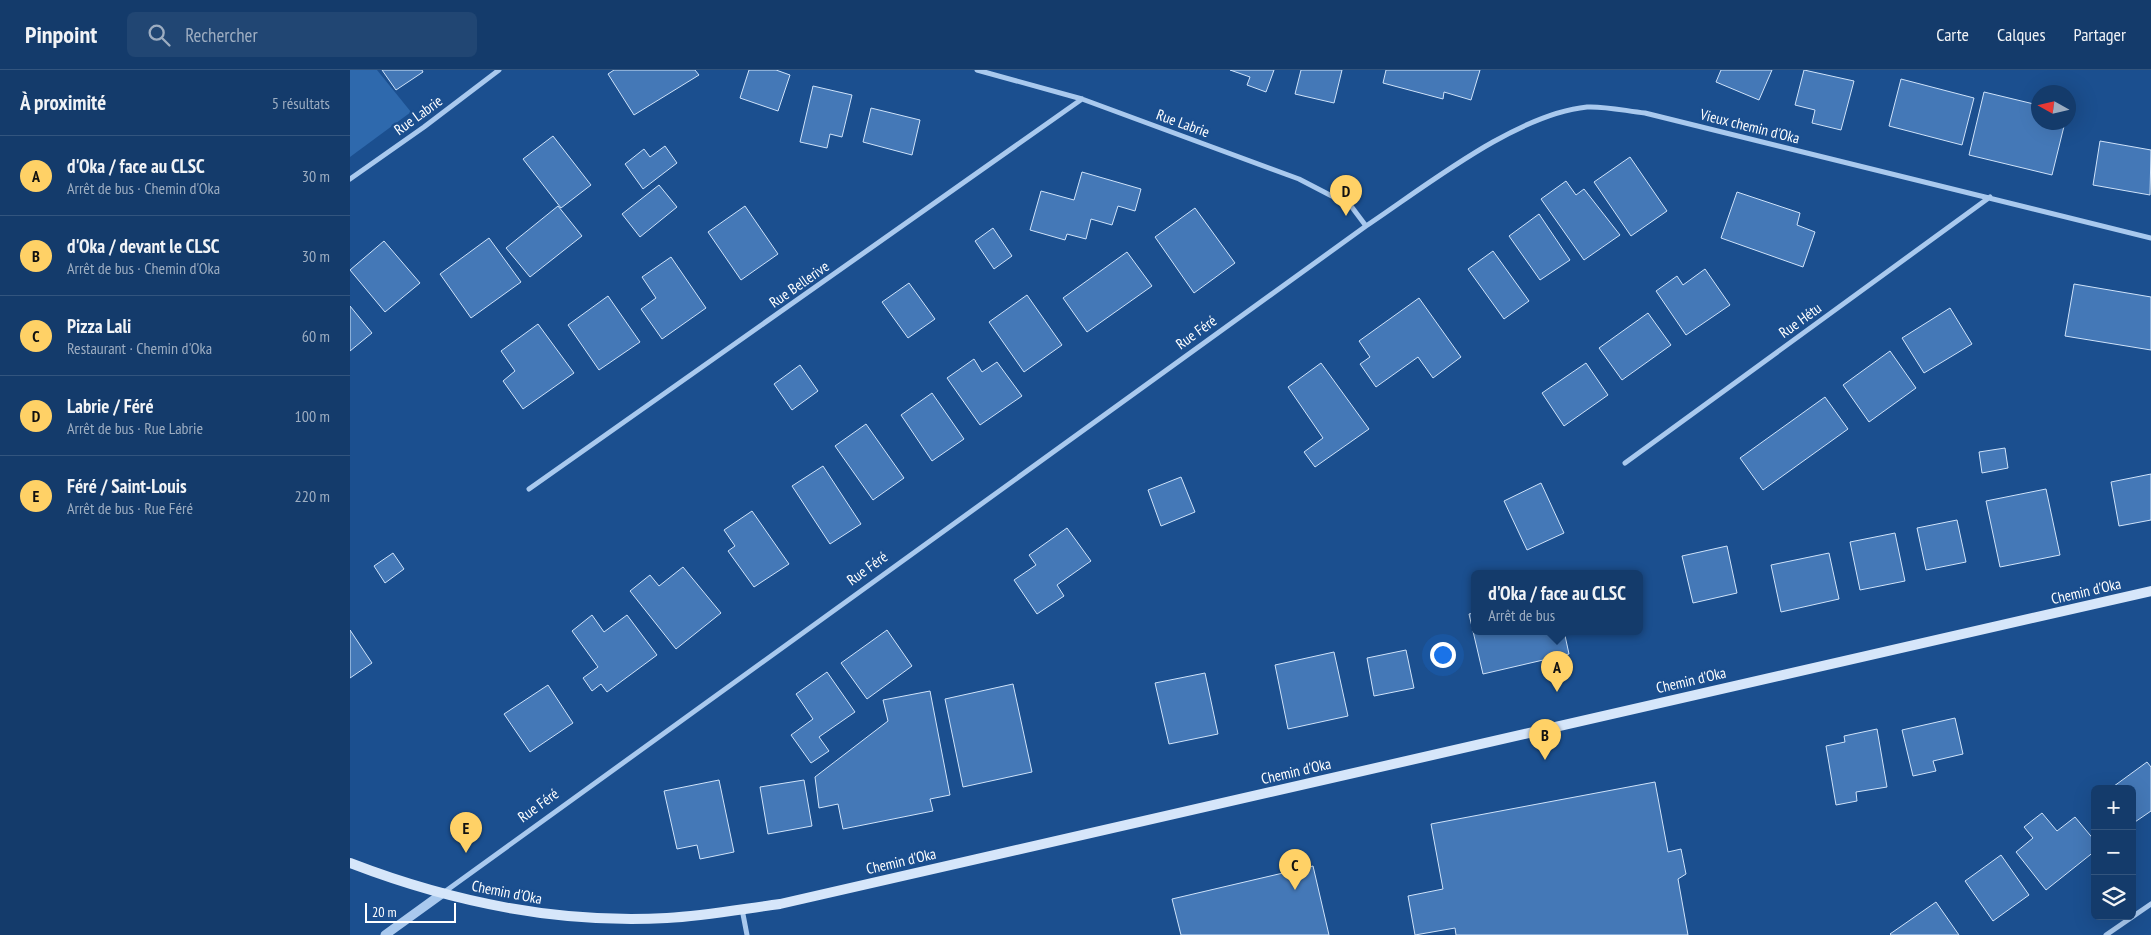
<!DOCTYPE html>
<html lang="fr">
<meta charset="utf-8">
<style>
body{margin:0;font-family:"PT Sans Narrow",sans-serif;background:#214673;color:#f1f3f6}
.controls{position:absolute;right:15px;bottom:15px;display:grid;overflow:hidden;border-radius:8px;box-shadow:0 5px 20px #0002}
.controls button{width:45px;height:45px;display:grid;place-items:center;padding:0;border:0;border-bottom:1px solid #33557e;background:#143b6b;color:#f1f3f6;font:25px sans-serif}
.compass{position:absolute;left:1681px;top:15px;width:45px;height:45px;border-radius:50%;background:#143b6b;box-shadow:0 5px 20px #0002;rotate:278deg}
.scale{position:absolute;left:15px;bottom:12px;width:91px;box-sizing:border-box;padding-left:5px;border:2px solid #fff;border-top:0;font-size:14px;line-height:18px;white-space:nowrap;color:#fff;-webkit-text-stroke:4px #1b4f8f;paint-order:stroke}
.you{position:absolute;left:1092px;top:584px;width:18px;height:18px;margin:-12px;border:4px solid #fff;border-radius:50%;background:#1a73e8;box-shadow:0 0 0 8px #1a73e833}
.badge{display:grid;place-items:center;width:32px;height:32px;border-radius:50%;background:#ffd166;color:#111;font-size:16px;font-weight:700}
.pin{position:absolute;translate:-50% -41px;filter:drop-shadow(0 1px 2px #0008)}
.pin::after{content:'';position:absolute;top:26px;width:18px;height:15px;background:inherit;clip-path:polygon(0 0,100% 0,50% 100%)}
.popup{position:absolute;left:1121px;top:500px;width:172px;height:65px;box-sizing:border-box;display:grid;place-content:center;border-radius:8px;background:#143b6b;filter:drop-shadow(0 1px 4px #0005);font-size:16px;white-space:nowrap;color:#9dadc1}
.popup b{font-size:19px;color:#f1f3f6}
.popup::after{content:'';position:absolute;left:50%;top:100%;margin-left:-10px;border:10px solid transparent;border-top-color:#143b6b}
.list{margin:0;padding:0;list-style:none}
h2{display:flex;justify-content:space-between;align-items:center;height:65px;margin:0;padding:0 20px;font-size:21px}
h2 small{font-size:16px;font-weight:400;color:#9dadc1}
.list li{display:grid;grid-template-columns:32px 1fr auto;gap:15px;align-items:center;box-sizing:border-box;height:80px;padding:0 20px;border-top:1px solid #33557e}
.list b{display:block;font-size:19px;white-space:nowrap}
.list p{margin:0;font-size:16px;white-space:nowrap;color:#9dadc1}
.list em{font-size:16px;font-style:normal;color:#9dadc1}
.icon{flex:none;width:28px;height:28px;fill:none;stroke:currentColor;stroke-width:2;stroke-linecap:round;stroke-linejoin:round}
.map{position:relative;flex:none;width:1801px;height:865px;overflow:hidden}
header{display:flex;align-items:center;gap:30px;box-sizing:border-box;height:70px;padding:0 25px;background:#143b6b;border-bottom:1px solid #33557e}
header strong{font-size:24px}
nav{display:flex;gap:28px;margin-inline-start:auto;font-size:18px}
.search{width:350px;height:45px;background:#214673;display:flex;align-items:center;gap:12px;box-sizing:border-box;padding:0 18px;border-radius:8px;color:#9dadc1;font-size:19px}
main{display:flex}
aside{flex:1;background:#143b6b}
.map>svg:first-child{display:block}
</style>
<header>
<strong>Pinpoint</strong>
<div class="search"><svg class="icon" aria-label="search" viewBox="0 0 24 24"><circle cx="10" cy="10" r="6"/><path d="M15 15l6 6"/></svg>Rechercher</div>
<nav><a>Carte</a><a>Calques</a><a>Partager</a></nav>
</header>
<main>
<aside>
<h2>À proximité<small>5 résultats</small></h2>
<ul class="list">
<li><span class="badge">A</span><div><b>d'Oka / face au CLSC</b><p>Arrêt de bus · Chemin d'Oka</p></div><em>30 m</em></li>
<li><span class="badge">B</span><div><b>d'Oka / devant le CLSC</b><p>Arrêt de bus · Chemin d'Oka</p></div><em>30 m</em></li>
<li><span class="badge">C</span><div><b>Pizza Lali</b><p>Restaurant · Chemin d'Oka</p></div><em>60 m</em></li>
<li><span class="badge">D</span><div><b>Labrie / Féré</b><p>Arrêt de bus · Rue Labrie</p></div><em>100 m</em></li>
<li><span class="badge">E</span><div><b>Féré / Saint-Louis</b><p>Arrêt de bus · Rue Féré</p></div><em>220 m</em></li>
</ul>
</aside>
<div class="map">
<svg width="1801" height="865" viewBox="0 0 1801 865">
<rect width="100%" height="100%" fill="#1b4f8f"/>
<path fill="#2e69ad" d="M0,0H27L61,42L0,87Z"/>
<path fill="#4478b7" stroke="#cfe3fa" d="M32,0H72L73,2L46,20Z
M264,0H345L349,5L284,45L258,4Z
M399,0H426L440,5L428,41L390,28Z
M880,0H924L916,22L897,15L900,7Z
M951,0H992L984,33L945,24Z
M1036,0H1130L1121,30L1094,22L1093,29L1033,13Z
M1371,0H1422L1409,30L1366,12Z
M1454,0L1504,11L1491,60L1462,53L1465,40L1445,35Z
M1551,9L1624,28L1612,75L1539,56Z
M463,16L502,25L492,67L480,64L477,78L450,72Z
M1634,22L1688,35V52H1715L1702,105L1619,85Z
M521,38L570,50L562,85L513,72Z
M203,66L241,115L211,138L173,89Z
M1750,71L1801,80L1800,125L1743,115Z
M315,76L327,93L293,119L275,94L294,79L300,87Z
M1280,87L1317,141L1281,166L1244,112Z
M732,102L791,119L785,141L768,136L762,155L741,149L736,169L717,164L715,170L680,160L691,121L724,130Z
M1216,111L1226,125L1234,119L1270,165L1234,190L1191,129Z
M309,115L327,137L290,167L272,144Z
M1387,122L1450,143L1447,155L1465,162L1453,197L1371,168Z
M208,136L232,166L180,207L156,178Z
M395,136L428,184L391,210L358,162Z
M845,138L885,193L844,223L805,167Z
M1189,144L1220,190L1190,210L1159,166Z
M643,158L662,186L644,199L625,171Z
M139,168L171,212L121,248L90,204Z
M34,171L70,213L35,242L0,200Z
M1143,181L1179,231L1154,249L1118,199Z
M777,182L802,216L737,262L713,228Z
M321,187L356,238L312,269L291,239L306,228L292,207Z
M1355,199L1380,235L1336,265L1306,221L1327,206L1333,215Z
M559,213L585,249L558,268L532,232Z
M1724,214L1801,227V280L1715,266Z
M677,225L712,275L674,302L639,252Z
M258,226L290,272L249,300L218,255Z
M1069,228L1111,287L1083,308L1068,287L1026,317L1010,294L1020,287L1009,271Z
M0,236L22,263L0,281Z
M1600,238L1622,274L1574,303L1552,268Z
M1298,243L1321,275L1272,310L1249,278Z
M188,254L224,303L173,339L153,311L165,301L151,281Z
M1540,281L1566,318L1519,352L1493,315Z
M624,289L632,302L647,292L672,326L630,355L597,308Z
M971,293L1019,359L965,397L954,382L973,368L938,317Z
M1236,293L1258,325L1214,356L1192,323Z
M450,295L468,321L442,340L424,314Z
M582,323L614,369L582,391L551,345Z
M1475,327L1498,359L1413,420L1390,388Z
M516,354L554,408L523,430L485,376Z
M1655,378L1658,398L1632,403L1629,382Z
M473,396L511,454L480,474L442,416Z
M1801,404V450L1769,456L1761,412Z
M831,407L845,442L811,456L798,420Z
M1191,413L1214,463L1177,480L1154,431Z
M1696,419L1710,485L1650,497L1636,431Z
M402,441L439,494L404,517L378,481L385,476L374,460Z
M1607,450L1616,492L1576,500L1567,458Z
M717,458L741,491L707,515L714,526L687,544L664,510L686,495L679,485Z
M1545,463L1555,511L1510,520L1500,472Z
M1377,476L1387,523L1343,533L1332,486Z
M43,483L54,499L35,513L24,496Z
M1479,483L1489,529L1431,542L1421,495Z
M333,497L371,543L326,579L280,521L300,505L309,516Z
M1124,543V561H1214L1219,584L1133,604L1119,544Z
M242,545L254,562L277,545L307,585L257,622L251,614L242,621L233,608L248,597L222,561Z
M0,560L22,593L0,608Z
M537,560L562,596L517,629L491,593Z
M1056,580L1064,618L1024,626L1017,588Z
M984,582L998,646L938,659L925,595Z
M477,602L505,642L469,667L479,681L461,693L441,665L463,649L446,624Z
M855,603L868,664L819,674L805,613Z
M663,614L682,702L613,717L595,629Z
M198,615L223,653L180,682L154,644Z
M580,621L600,725L580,729L583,741L493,759L488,734L469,738L465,707L538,651L533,630Z
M1605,648L1613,684L1583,691L1586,701L1563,706L1552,660Z
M1527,659L1537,717L1506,722L1507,731L1486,735L1476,676L1495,672L1494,666Z
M1797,692L1801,697V741L1782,754V719H1760Z
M369,710L384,782L350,789L347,775L327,779L314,721Z
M454,710L462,756L418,764L410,717Z
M1305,712L1318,782L1331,779L1336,804L1328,809L1338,865H1106L1105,858L1065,865L1058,826L1093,819L1081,754Z
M1692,743L1707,761L1725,747L1745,771V781L1696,820L1666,782L1683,768L1674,757Z
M1651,785L1679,825L1643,851L1615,811Z
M963,796L979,865H831L822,829Z
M1586,832L1609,865H1541L1540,864Z"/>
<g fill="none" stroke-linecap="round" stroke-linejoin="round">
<path stroke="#a9c9ee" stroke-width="5" d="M627,0L732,29L949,109L1001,136L1016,156
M0,109L74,57L149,0
M1275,393L1640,127
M179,419L732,29
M93,823L1016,156C1076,116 1166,44 1237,37C1255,36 1276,41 1295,43L1801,168
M392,839L397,865
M1756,865L1801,834"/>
<path stroke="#a9c9ee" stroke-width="9" d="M35,865L93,823"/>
<path stroke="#d6e6fa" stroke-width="10" d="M0,793C101,832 208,854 317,848C355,846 392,839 430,834L1801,521"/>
</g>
<g text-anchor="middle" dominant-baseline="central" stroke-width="5" stroke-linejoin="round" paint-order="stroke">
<g font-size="15" fill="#fff" stroke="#1b4f8f">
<text transform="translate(68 45) rotate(-36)">Rue Labrie</text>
<text transform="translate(833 53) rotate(20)">Rue Labrie</text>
<text transform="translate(1400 56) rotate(14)">Vieux chemin d'Oka</text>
<text transform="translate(449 214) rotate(-35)">Rue Bellerive</text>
<text transform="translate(1450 250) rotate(-36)">Rue Hétu</text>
<text transform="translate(846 262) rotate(-36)">Rue Féré</text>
<text transform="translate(517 498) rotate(-36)">Rue Féré</text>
<text transform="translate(1736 521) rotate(-13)">Chemin d'Oka</text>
<text transform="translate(1341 610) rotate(-13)">Chemin d'Oka</text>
<text transform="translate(946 701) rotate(-13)">Chemin d'Oka</text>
<text transform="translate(188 735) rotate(-36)">Rue Féré</text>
<text transform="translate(551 791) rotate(-13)">Chemin d'Oka</text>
<text transform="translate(157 822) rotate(11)">Chemin d'Oka</text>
</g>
</g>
</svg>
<div class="controls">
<button>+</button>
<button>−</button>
<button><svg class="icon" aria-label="layers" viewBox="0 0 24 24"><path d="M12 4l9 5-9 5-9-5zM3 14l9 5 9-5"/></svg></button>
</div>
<svg class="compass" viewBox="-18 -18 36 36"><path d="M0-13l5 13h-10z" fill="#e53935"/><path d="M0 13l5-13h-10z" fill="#9dadc1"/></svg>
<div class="scale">20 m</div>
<div class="you"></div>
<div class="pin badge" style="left:1207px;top:622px">A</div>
<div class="popup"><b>d'Oka / face au CLSC</b>Arrêt de bus</div>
<div class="pin badge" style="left:1195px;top:690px">B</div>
<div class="pin badge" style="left:945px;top:820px">C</div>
<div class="pin badge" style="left:996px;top:146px">D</div>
<div class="pin badge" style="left:116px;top:783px">E</div>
</div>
</main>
